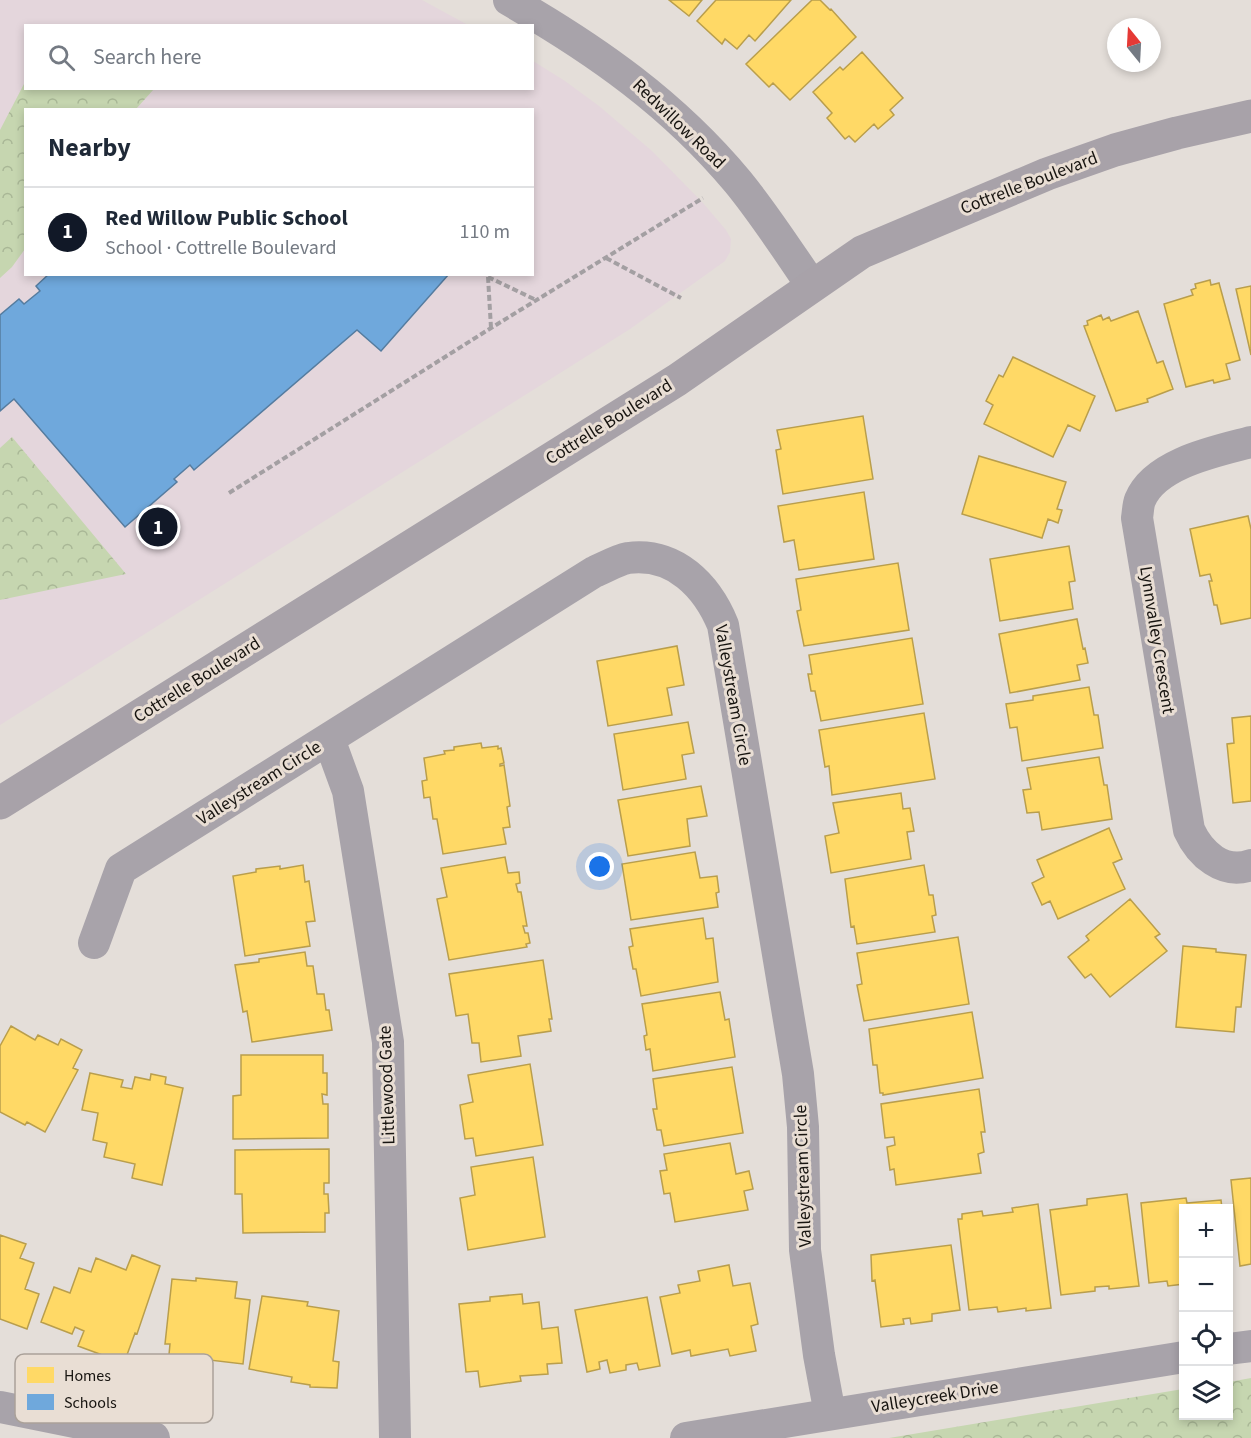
<!DOCTYPE html>
<meta charset="utf-8">
<style>
body{margin:0;font-family:"Source Sans 3",sans-serif;background:#f6f6f7;color:#1f2937}
.controls{position:absolute;right:18px;bottom:18px;display:grid;overflow:hidden;border-radius:0px;box-shadow:0 3px 9px #0003}
.controls button{width:54px;height:54px;display:grid;place-items:center;padding:0;border:0;border-bottom:2px solid #e0e1e3;background:#fff;color:#1f2937;font:30px sans-serif}
.compass{position:absolute;left:1107px;top:18px;width:54px;height:54px;border-radius:50%;background:#fff;box-shadow:0 3px 9px #0003;rotate:342deg}
.you{position:absolute;left:600px;top:867px;width:21px;height:21px;margin:-15px;border:4px solid #fff;border-radius:50%;background:#1a73e8;box-shadow:0 0 0 9px #1a73e833}
.badge{display:grid;place-items:center;width:39px;height:39px;border-radius:50%;background:#111827;color:#fff;font-size:20px;font-weight:700}
.pin{position:absolute;translate:-50% -50%;border:3px solid #fff;box-shadow:0 2px 6px #0006}
.list{margin:0;padding:0;list-style:none}
h2{display:flex;justify-content:space-between;align-items:center;height:78px;margin:0;padding:0 24px;font-size:26px}
h2 small{font-size:20px;font-weight:400;color:#747a83}
.list li{display:grid;grid-template-columns:39px 1fr auto;gap:18px;align-items:center;box-sizing:border-box;height:90px;padding:0 24px;border-top:2px solid #e0e1e3}
.list b{display:block;font-size:22px;white-space:nowrap}
.list p{margin:0;font-size:20px;white-space:nowrap;color:#747a83}
.list em{font-size:20px;font-style:normal;color:#747a83}
.icon{flex:none;width:33px;height:33px;fill:none;stroke:currentColor;stroke-width:2;stroke-linecap:round;stroke-linejoin:round}
.map{position:relative;flex:none;width:1251px;height:1438px;overflow:hidden}
.search{position:absolute;background:#fff;box-shadow:0 3px 9px #0003;left:24px;top:24px;width:510px;height:66px;display:flex;align-items:center;gap:15px;box-sizing:border-box;padding:0 21px;border-radius:0px;color:#747a83;font-size:22px}
.panel{position:absolute;background:#fff;box-shadow:0 3px 9px #0003;left:24px;top:108px;width:510px;height:168px;border-radius:0px}
.map>svg:first-child{display:block}
</style>
<div class="map">
<svg width="1251" height="1438" viewBox="0 0 1251 1438">
<defs>
<pattern id="park-crowns" width="20" height="18" patternUnits="userSpaceOnUse" patternTransform="scale(1.5)"><rect width="20" height="18" fill="#c6d6b0"/><path d="M2 6a3 3 0 1 1 6 0M12 15a3 3 0 1 1 6 0" fill="none" stroke="#a9b796"/></pattern>
</defs>
<rect width="100%" height="100%" fill="#e4ded9"/>
<path fill="#e4d6dc" fill-rule="evenodd" d="M0,0H422L468,25L26,26V88H532L533,61L565,81L599,106L652,151L703,203L726,230L731,239L730,252L725,261L630,329L0,725ZM26,110H532V274H26Z"/>
<path fill="url(#park-crowns)" d="M25,82L26,88L154,89L136,109L26,110L25,249L12,267L0,278V130Z
M12,437L126,574L0,600V448Z
M1251,1378V1438H889L1183,1389L1184,1416H1228L1229,1382Z"/>
<path fill="#ffd966" stroke="#b99e4c" stroke-width="1.5" d="M669,0H702L689,16Z
M716,0H791L755,41L749,35L737,49L725,39L722,44L697,21Z
M812,0H820L830,10L831,9L856,37L790,100L773,83L769,87L746,64Z
M862,52L903,98L890,110L894,115L878,129L874,124L855,142L849,136L845,139L827,118L832,113L813,92L840,67L843,70Z
M1210,280L1211,285L1219,283L1240,360L1226,364L1230,379L1214,383L1213,380L1186,387L1164,304L1193,295L1191,290L1196,288L1195,284Z
M1251,286V355L1236,289Z
M1138,311L1157,363L1163,361L1173,389L1147,399L1148,402L1116,411L1084,326L1088,325L1087,321L1101,315L1103,320L1109,317L1111,321Z
M1013,357L1095,396L1080,431L1068,425L1053,457L984,424L993,405L986,401L999,375L1003,377Z
M863,416L873,479L783,494L776,450L781,449L777,430Z
M979,456L1066,482L1057,509L1062,510L1058,523L1048,519L1042,538L962,514Z
M864,492L874,559L799,570L794,540L784,542L778,506Z
M1248,516L1251,529V618L1221,624L1217,605H1214L1209,581H1212L1210,574L1200,576L1190,529Z
M1069,546L1075,581L1069,582L1073,609L1000,621L990,559Z
M898,563L909,630L804,646L797,611L801,610L796,579Z
M1077,619L1083,649L1085,648L1088,663L1077,665L1080,680L1010,693L999,634Z
M912,638L923,704L821,721L815,691H811L808,674H812L809,655Z
M677,646L684,685L667,688L672,715L608,726L597,661Z
M1089,687L1094,715H1098L1103,748L1022,761L1017,727L1010,728L1006,704L1033,700V696Z
M924,713L935,779L832,795L829,766L825,767L819,730Z
M1251,716V801L1233,803L1227,744L1234,743L1232,718Z
M688,722L694,753L682,755L686,779L623,790L614,734Z
M481,743L482,748L498,746V749L501,748L504,763L500,764V766L504,765L510,806L507,807L510,827L503,828L506,844L443,854L437,819H433L430,797L424,798L422,781L427,780L424,758L445,754L444,751L454,750V747Z
M1099,757L1104,785H1107L1112,819L1042,830L1039,812L1027,813L1023,790L1031,789L1027,768Z
M701,786L707,816L687,819L690,846L628,856L618,800Z
M901,793L903,809L910,808L914,831L907,832L911,859L831,873L825,836L839,833L833,803Z
M1109,828L1122,859L1113,863L1125,889L1058,919L1050,901L1042,905L1032,883L1044,877L1037,860Z
M695,852L700,878L717,876L719,892L716,893L718,907L631,920L622,864Z
M505,857L508,873L519,872L520,883L516,884L518,892H521L527,926H523L525,933H528L530,943L526,944L527,947L449,960L437,899L447,897L441,868Z
M303,865L305,882L309,881L315,921L306,922L310,946L245,956L233,876L256,872V869L280,866V869Z
M924,865L929,895H933L936,915L932,916L935,932L857,944L854,926L851,927L845,879Z
M1130,899L1160,934L1155,937L1167,951L1110,997L1091,974L1085,978L1068,957L1089,940L1086,936Z
M703,918L706,939L713,938L718,982L641,996L636,969H633L629,947L633,946L630,929Z
M958,937L969,1004L864,1021L857,985L862,984L857,953Z
M1183,946L1216,949V952L1246,955L1241,1007H1236L1234,1032L1176,1027Z
M305,952L307,966H313L317,994H324L326,1010H329L332,1030L252,1042L247,1011L243,1012L235,965L259,962V959Z
M543,960L552,1019H549L551,1031L518,1036L521,1056L481,1062L479,1043H472L468,1014L456,1016L449,974Z
M720,992L725,1020L729,1019L735,1057L653,1071L650,1049L646,1050L644,1036L647,1035L642,1004Z
M972,1012L983,1078L883,1095V1093H880L877,1065H873L869,1029Z
M11,1026L35,1040L38,1035L58,1045L61,1039L82,1050L73,1068L78,1070L45,1132L27,1122L25,1125L0,1112V1046Z
M241,1055H323V1073H327V1095L322,1094L323,1104H328V1138L233,1139V1096L241,1095Z
M530,1064L543,1145L476,1156L473,1138L465,1139L460,1105L473,1102L468,1075Z
M732,1067L743,1133L664,1146L661,1130H657L653,1109H657L653,1079Z
M90,1073L123,1080L121,1087L132,1089L135,1077L150,1080L151,1074L166,1077L165,1084L183,1088L162,1185L132,1178L135,1164L104,1157L107,1143L93,1140L98,1113L82,1110Z
M979,1089L985,1132H981L984,1152L978,1154L981,1173L896,1185L894,1169L890,1170L887,1147L895,1145L894,1137L885,1138L881,1104Z
M730,1143L736,1174L749,1171L753,1189L744,1191L748,1210L675,1222L670,1193L664,1194L660,1171L667,1170L664,1154Z
M329,1149V1183H324V1194H328L329,1213H325V1232L243,1233L242,1194H235V1150Z
M533,1157L545,1237L468,1250L460,1198L475,1195L471,1167Z
M1251,1178V1264L1240,1266L1231,1180Z
M1127,1194L1139,1286L1109,1289V1286L1095,1287V1291L1061,1295L1050,1210L1087,1205V1199Z
M1186,1198L1187,1203L1221,1200L1222,1208H1184V1284L1168,1286L1167,1281L1149,1283L1141,1203Z
M1038,1204L1051,1308L1026,1311V1308L998,1312L997,1307L969,1310L958,1219H962V1214L982,1211L983,1216L1013,1212L1012,1208Z
M0,1235L26,1244L20,1258L34,1263L25,1289L39,1294L27,1329L0,1319Z
M951,1245L960,1310L932,1314V1321L911,1324L910,1318L903,1319L904,1324L881,1327L875,1280L872,1281L871,1255Z
M132,1255L160,1266L137,1334L135,1333L124,1363L78,1346L84,1331L75,1327L72,1334L41,1322L54,1287L70,1293L79,1268L91,1272L96,1258L126,1270Z
M729,1265L733,1286L750,1283L758,1324L751,1326L756,1351L730,1356L728,1349L691,1356L690,1350L672,1354L660,1297L680,1293L678,1285L700,1281L698,1271Z
M196,1278L237,1282L235,1298L250,1300L243,1364L193,1358L192,1368L168,1365L170,1344H165L172,1279L196,1281Z
M522,1294L523,1304L539,1302L542,1329L558,1327L562,1363L547,1364L548,1374L520,1376L521,1381L480,1387L478,1371L466,1372L459,1304L490,1301V1297Z
M262,1296L308,1302L307,1306L339,1311L333,1361L339,1362L337,1388L310,1387V1385L291,1382L292,1377L249,1369Z
M647,1297L660,1366L639,1370L637,1363L626,1365V1370L610,1373L607,1360L599,1362L600,1369L587,1372L575,1310Z"/>
<path fill="#6fa8dc" stroke="#557c9f" stroke-width="1.5" d="M49,274H449L381,351L357,330L194,470L190,465L174,479L177,482L125,527L14,399L0,411V315L19,299L24,304L40,291L36,286Z"/>
<g fill="none" stroke-linecap="round" stroke-linejoin="round">
<path stroke="#a39fa2" stroke-width="4" stroke-dasharray="6 3" stroke-linecap="butt" d="M606,258L681,298
M488,277L536,300
M488,277L491,328
M229,493L491,328L703,198"/>
<path stroke="#a8a3aa" stroke-width="32" d="M509,0C596,50 673,104 738,182C765,215 788,251 812,286
M1251,442C1217,451 1155,463 1140,500C1138,505 1138,512 1137,518L1189,830C1200,854 1223,875 1251,865
M329,739L348,791L388,1042L395,1438
M94,943L121,869L594,572C604,568 617,560 628,558C675,552 707,586 723,625L798,1074L803,1127L805,1250L819,1355L830,1414
M1228,1349L1251,1346
M0,1407L154,1438
M686,1438L1184,1357"/>
<path stroke="#a8a2a9" stroke-width="33" d="M0,803L677,380L862,252L1047,174L1115,150L1177,133L1251,116"/>
</g>
<g text-anchor="middle" dominant-baseline="central" stroke-width="6" stroke-linejoin="round" paint-order="stroke">
<g font-size="18" fill="#171410" stroke="#e9ded4">
<text transform="translate(679 124) rotate(44)">Redwillow Road</text>
<text transform="translate(1029 183) rotate(-21)">Cottrelle Boulevard</text>
<text transform="translate(609 422) rotate(-32)">Cottrelle Boulevard</text>
<text transform="translate(1157 640) rotate(81)">Lynnvalley Crescent</text>
<text transform="translate(197 680) rotate(-32)">Cottrelle Boulevard</text>
<text transform="translate(733 695) rotate(80)">Valleystream Circle</text>
<text transform="translate(259 783) rotate(-32)">Valleystream Circle</text>
<text transform="translate(387 1085) rotate(-92)">Littlewood Gate</text>
<text transform="translate(803 1176) rotate(-92)">Valleystream Circle</text>
<text transform="translate(935 1397) rotate(-9)">Valleycreek Drive</text>
</g>
</g>
<rect x="15" y="1354" width="198" height="69" rx="9" fill="#e9ded4" stroke="#aaa199" stroke-width="1.5"/>
<rect x="27" y="1367" width="27" height="16" fill="#ffd966"/>
<rect x="27" y="1394" width="27" height="16" fill="#6fa8dc"/>
<g font-size="16" fill="#171410">
<text x="64" y="1381">Homes</text>
<text x="64" y="1408">Schools</text>
</g>
</svg>
<div class="controls">
<button>+</button>
<button>−</button>
<button><svg class="icon" aria-label="locate" viewBox="0 0 24 24"><circle cx="12" cy="12" r="6"/><path d="M12 2v4M12 18v4M2 12h4M18 12h4"/></svg></button>
<button><svg class="icon" aria-label="layers" viewBox="0 0 24 24"><path d="M12 4l9 5-9 5-9-5zM3 14l9 5 9-5"/></svg></button>
</div>
<svg class="compass" viewBox="-18 -18 36 36"><path d="M0-13l5 13h-10z" fill="#e53935"/><path d="M0 13l5-13h-10z" fill="#747a83"/></svg>
<div class="you"></div>
<div class="pin badge" style="left:158px;top:527px">1</div>
<div class="search"><svg class="icon" aria-label="search" viewBox="0 0 24 24"><circle cx="10" cy="10" r="6"/><path d="M15 15l6 6"/></svg>Search here</div>
<section class="panel">
<h2>Nearby<small></small></h2>
<ul class="list">
<li><span class="badge">1</span><div><b>Red Willow Public School</b><p>School · Cottrelle Boulevard</p></div><em>110 m</em></li>
</ul>
</section>
</div>
